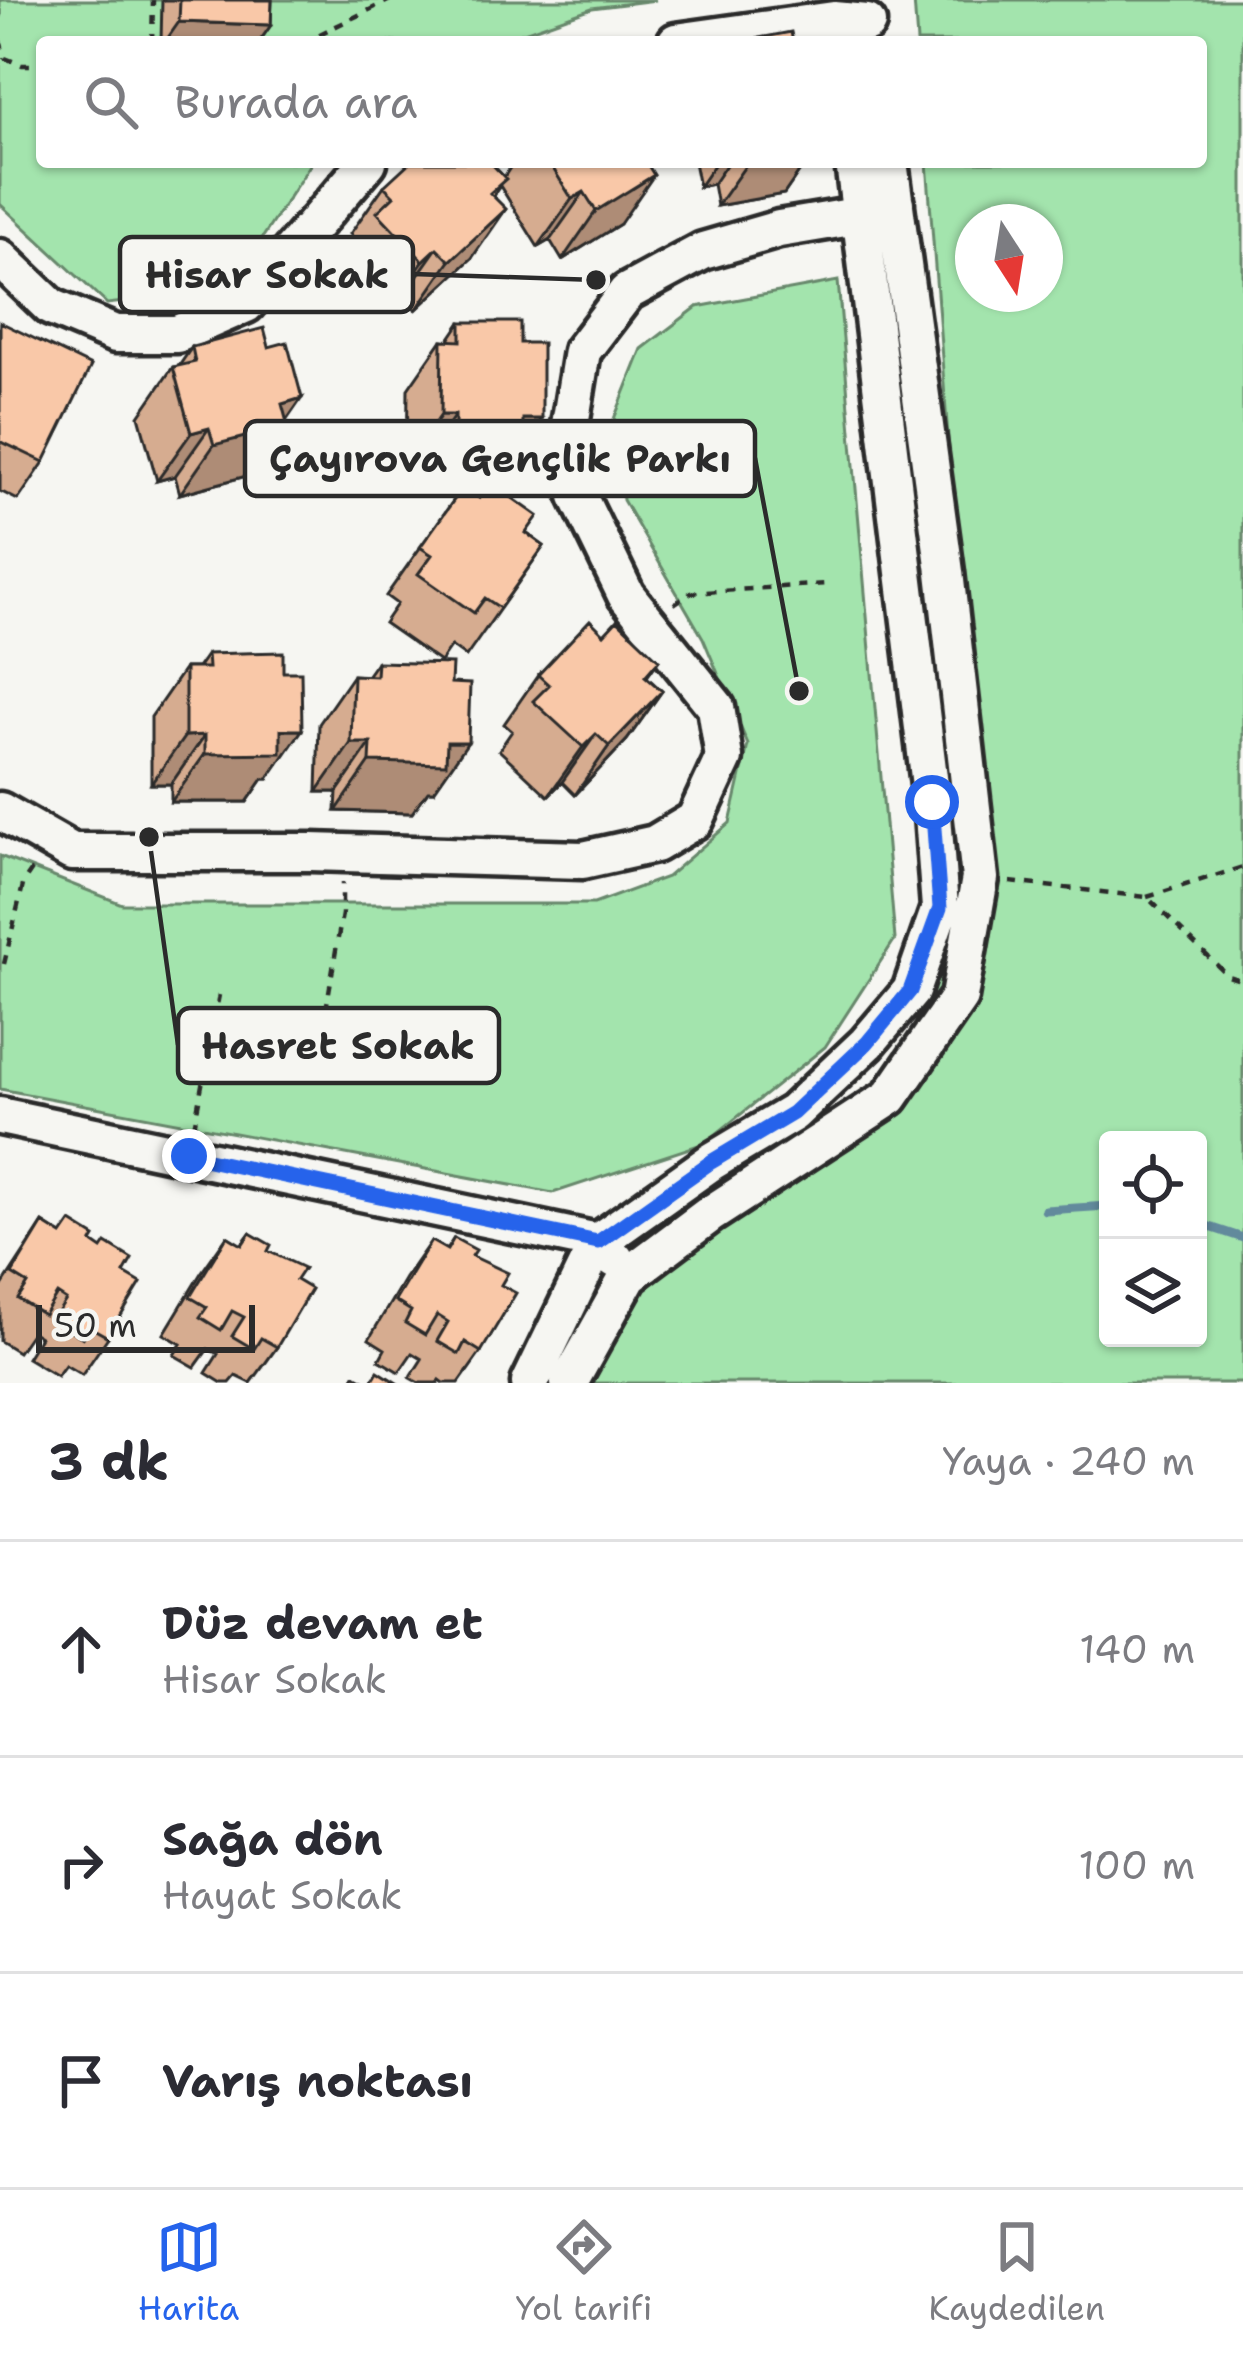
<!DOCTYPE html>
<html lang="tr">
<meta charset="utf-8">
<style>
body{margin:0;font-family:"Shantell Sans",sans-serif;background:#f2f2f3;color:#2b2b33}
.controls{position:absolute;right:36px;bottom:36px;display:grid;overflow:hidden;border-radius:12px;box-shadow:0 3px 9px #0004}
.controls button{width:108px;height:108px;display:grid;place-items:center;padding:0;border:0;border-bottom:3px solid #e1e1e2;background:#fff;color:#2b2b33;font:60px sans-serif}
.compass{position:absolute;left:955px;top:204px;width:108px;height:108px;border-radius:50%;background:#fff;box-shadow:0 3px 9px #0004;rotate:168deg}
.scale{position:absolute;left:36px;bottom:30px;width:219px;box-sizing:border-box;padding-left:12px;border:6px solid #2b2b2b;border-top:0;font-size:33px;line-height:42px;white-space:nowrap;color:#2b2b2b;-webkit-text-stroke:9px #f6f6f2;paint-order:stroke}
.stop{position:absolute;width:36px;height:36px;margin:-27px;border:9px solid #2563eb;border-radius:50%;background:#fff}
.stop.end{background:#2563eb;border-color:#fff;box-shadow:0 3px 12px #0008}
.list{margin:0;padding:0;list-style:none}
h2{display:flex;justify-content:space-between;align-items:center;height:156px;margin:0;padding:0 48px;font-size:51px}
h2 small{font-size:39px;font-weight:400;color:#7c7c81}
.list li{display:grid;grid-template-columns:78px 1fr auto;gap:36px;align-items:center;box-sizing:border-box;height:216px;padding:0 48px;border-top:3px solid #e1e1e2}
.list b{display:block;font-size:45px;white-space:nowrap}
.list p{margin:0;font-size:39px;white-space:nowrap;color:#7c7c81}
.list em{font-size:39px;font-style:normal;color:#7c7c81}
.icon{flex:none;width:66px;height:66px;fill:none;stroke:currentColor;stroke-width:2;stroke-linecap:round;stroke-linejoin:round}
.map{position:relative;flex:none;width:1243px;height:1383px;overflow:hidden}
.search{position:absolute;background:#fff;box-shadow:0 3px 9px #0004;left:36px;right:36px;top:36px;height:132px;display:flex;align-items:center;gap:30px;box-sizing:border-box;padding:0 42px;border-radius:12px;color:#7c7c81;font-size:45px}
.sheet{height:804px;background:#fff}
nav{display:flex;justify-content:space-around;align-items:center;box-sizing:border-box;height:168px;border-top:3px solid #e1e1e2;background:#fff;font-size:33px;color:#7c7c81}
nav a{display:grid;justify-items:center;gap:6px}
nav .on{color:#2563eb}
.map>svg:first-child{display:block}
</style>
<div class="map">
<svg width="1243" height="1383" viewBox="0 0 1243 1383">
<rect width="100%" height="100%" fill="#f6f6f2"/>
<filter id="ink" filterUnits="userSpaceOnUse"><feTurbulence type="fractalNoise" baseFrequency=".00833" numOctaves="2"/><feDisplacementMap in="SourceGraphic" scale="24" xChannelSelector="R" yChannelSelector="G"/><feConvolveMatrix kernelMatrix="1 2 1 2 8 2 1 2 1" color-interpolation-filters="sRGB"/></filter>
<g filter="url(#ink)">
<path fill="#a3e4ad" stroke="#67886c" stroke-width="3" fill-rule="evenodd" d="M0,0H656L592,8L496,42H42V162H312L259,243L203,293L107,304L0,204Z
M914,0H1243V1383H567L635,1269L914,1056L968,699L927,162H1201V42H917ZM973,222H1045V294H973ZM1108,1140H1198V1338H1108Z
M838,281L895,939L825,1047L705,1143L553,1193L0,1089V856L122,904H594L667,877L730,823L748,745L703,638L623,500L614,419L642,349L697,307Z"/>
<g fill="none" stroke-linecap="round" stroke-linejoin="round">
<path stroke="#628a9c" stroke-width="9" d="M1045,1210L1108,1206
M1198,1223L1243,1238"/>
<defs>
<path id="minor" d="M676,42L834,20L867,23
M0,258L51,307L115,334H177L246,304L368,162
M0,811L72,852H311L583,860L655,844L695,820L724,758L716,707L626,595L578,496L570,425L582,351L627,292L703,251L779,229L863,215L895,203
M0,1116L598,1242L615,1259
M530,1383L598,1242L711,1162L793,1113L867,1043L911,991L940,908L932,802L854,162
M569,1383L629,1275L709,1215L890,1097L959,997L980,878L945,572L889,162"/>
</defs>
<use href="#minor" stroke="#2b2b2b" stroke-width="45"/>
<path stroke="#2b2b2b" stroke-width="4.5" stroke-dasharray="9 9" stroke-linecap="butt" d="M0,9V23
M0,40L5,58L22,65H42
M152,42L153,0
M303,42L390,0
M674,604L690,593L827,584
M1010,882L1147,897L1228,976L1243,981
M1147,897L1243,867
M4,964L24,881L35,865
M326,1010L342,914V882
M194,1127L219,995"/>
<use href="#minor" stroke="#f6f6f2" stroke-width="36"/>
</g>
<path fill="#d6ac90" stroke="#2b2b2b" stroke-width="3" fill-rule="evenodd" d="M162,0H272L271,25L259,42H161Z
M508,162H651L620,224L562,260L550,240L538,247L500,186L493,196L472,258L416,310L403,296L389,310L343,261L356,241L350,234L384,186L504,177L511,166Z
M694,162H806L784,194L717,206L713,184L699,187Z
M0,322L44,462L18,500L0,491Z
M461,322L520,343L542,419L508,468H503L492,483L526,533L544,546L466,657L451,646L440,662L384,623L397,604L386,596L463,487H421V464H407L408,389L442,340L448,341ZM465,487H487L479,498Z
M192,347L286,421L288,426L254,474L180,494L175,476L157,481L139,416L173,367L179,366Z
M604,634L659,660L647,677L662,691L627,740L575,795L562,782L548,796L499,750L512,731L504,724L538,675Z
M207,654L268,779H263L247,802H171V784H151V717L185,668H197Z
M377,662L434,791H428L412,813L336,811L337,792H317L319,724L353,675L367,676Z
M43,1223L62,1235L92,1242L124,1273L108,1337L82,1375L65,1365L57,1376L27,1358L40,1337L32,1332L18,1352L0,1341V1289Z
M250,1233L296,1280L277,1347L251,1383L236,1376L230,1383H222L206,1373L218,1354L208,1349L195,1367L174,1355L181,1344L164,1334L201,1273L227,1236L241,1245Z
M454,1238L501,1285L481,1352L459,1383H444L440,1380L438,1383H419L410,1378L422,1359L412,1353L399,1372L379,1360L385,1349L369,1339L405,1278L431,1241L446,1250Z"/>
<path fill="#ae8c76" stroke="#2b2b2b" stroke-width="3" d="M179,22L271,25L259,42H165Z
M642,162H651L632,189L654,175L620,224L562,260L596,211Z
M716,162H728L713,184L699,187Z
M748,162H806L784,194L717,206Z
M584,192L550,240L538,247L572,199Z
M506,209L472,258L416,310L450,261Z
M437,248L403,296L389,310L423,261Z
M302,398L282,427L288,426L254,474L180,494L214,445L282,404Z
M441,415H455L421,464H407Z
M523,419H542L508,468H503L489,487H421L455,438Z
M209,428L175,476L157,481L191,433Z
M662,691L627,740L575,795L609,746Z
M281,730H302L268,779H263L247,802H171L205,754Z
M596,734L562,782L548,796L583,747Z
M205,735L171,784H151L185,736Z
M447,742H468L434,791H428L412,813L336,811L370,762Z
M351,743H371L337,792H317Z"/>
<path fill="#f9c8a8" stroke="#2b2b2b" stroke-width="3" d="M180,0H272L271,25L179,22Z
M791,32L793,42H738Z
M410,162H490L506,179L490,193L506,209L450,261L437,248L423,261L377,212L394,196L384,186Z
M549,162H646L654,175L596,211L584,192L572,199Z
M0,322L91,366L44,462L0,441Z
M461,322H520V343H542V419H523V439L455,438V415H441L442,340L461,341Z
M264,328L269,347L287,342L302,398L282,404L288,426L214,445L209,428L191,433L173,367L195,362L192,347Z
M490,482L538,516L526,533L544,546L500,608L485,598L474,613L418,574L432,555L420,547L464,486L479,498Z
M590,620L604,634L617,620L659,660L645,676L662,691L609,746L596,734L583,747L533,701L549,685L538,675Z
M283,652V672H301L302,730H281V753L205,754V735L185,736V668H208L207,654Z
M377,662L452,664L451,683L470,684L468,742H447L446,764L370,762L371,743H351L353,675L376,676Z
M71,1222L95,1237L92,1242L102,1249L106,1243L132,1259L124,1273L141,1283L108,1337L90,1327L83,1338L53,1320L66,1300L57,1294L44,1315L18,1299L28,1284L12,1274L43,1223L62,1235Z
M250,1233L271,1245L268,1251L304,1268L296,1280L311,1289L277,1347L261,1338L254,1349L232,1336L244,1317L232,1311L221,1330L200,1317L207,1307L190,1297L227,1236L242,1245Z
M454,1238L476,1250L472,1256L508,1273L501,1285L516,1293L481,1352L465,1342L459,1354L437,1341L448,1322L437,1315L425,1335L405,1323L411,1311L395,1301L431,1241L447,1250Z
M378,1371L397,1383H371Z
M355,1375L369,1383H350Z"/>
</g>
<g fill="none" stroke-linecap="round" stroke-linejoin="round" filter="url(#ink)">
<path stroke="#2563eb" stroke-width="15" d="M189,1156L598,1242L711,1162L793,1113L867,1043L910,991L940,908L932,802"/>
</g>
<path fill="none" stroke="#2b2b2b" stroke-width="4.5" d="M596 280L413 274M799 691L755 458M149 837L178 1045"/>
<g fill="#2b2b2b" stroke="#f6f6f2" stroke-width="4.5">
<circle cx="596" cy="280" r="12"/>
<circle cx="799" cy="691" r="12"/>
<circle cx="149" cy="837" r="12"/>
</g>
<g fill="#f6f6f2" stroke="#2b2b2b" stroke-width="4.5">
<rect x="120" y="237" width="293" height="75" rx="12"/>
<rect x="245" y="421" width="510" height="75" rx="12"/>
<rect x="178" y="1008" width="321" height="75" rx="12"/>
</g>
<g font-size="39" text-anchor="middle" font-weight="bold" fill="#2b2b2b">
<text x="267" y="288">Hisar Sokak</text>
<text x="500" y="472">Çayırova Gençlik Parkı</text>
<text x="338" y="1059">Hasret Sokak</text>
</g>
</svg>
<div class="controls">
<button><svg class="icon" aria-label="locate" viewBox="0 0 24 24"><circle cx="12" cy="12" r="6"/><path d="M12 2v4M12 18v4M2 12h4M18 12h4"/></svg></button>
<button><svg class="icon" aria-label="layers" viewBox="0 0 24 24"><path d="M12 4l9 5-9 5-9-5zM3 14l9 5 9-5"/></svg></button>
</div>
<svg class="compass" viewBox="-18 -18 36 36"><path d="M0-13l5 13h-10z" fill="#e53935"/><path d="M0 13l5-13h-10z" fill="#7c7c81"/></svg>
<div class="scale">50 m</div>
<div class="stop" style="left:932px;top:802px"></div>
<div class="stop end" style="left:189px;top:1156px"></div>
<div class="search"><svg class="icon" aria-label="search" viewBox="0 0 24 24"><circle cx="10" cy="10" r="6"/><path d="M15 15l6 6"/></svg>Burada ara</div>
</div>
<section class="sheet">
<h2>3 dk<small>Yaya · 240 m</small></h2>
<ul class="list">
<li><svg class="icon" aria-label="ahead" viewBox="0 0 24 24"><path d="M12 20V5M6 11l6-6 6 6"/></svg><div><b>Düz devam et</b><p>Hisar Sokak</p></div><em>140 m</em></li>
<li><svg class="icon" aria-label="right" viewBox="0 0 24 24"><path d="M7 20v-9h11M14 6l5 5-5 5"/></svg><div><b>Sağa dön</b><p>Hayat Sokak</p></div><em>100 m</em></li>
<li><svg class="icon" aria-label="arrive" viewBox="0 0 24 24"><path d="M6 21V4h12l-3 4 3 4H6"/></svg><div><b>Varış noktası</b></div></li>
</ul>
</section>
<nav>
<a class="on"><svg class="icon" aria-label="map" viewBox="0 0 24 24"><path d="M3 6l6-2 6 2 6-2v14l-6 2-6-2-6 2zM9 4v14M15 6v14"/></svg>Harita</a>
<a><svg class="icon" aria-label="directions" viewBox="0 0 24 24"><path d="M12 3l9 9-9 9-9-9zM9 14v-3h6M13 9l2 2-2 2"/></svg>Yol tarifi</a>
<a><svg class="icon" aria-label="saved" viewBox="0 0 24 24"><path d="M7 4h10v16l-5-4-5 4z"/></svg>Kaydedilen</a>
</nav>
